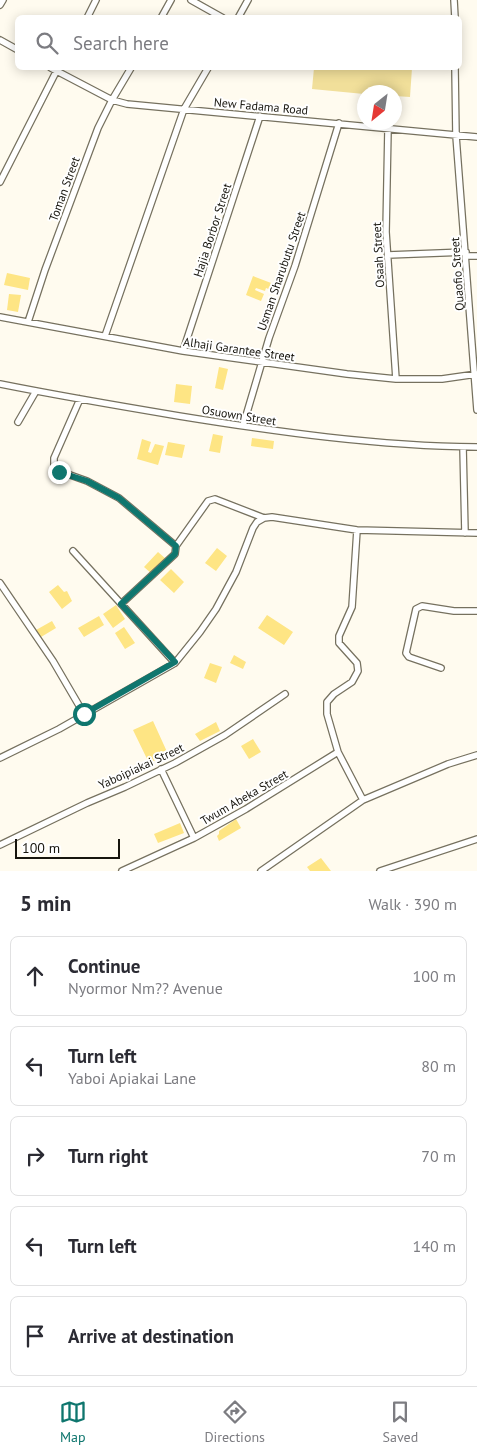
<!DOCTYPE html>
<meta charset="utf-8">
<style>
body{margin:0;font-family:"PT Sans",sans-serif;background:#f2f2f3;color:#2b2b33}
.compass{position:absolute;left:357px;top:85px;width:45px;height:45px;border-radius:50%;background:#fff;box-shadow:0 2px 12px #0003;rotate:210deg}
.scale{position:absolute;left:15px;bottom:12px;width:105px;box-sizing:border-box;padding-left:5px;border:2px solid #17150e;border-top:0;font-size:14px;line-height:18px;white-space:nowrap;color:#17150e;-webkit-text-stroke:4px #fff;paint-order:stroke}
.stop{position:absolute;width:15px;height:15px;margin:-11px;border:4px solid #0f766e;border-radius:50%;background:#fff}
.stop.end{background:#0f766e;border-color:#fff;box-shadow:0 1px 5px #0008}
.list{margin:0;padding:0;list-style:none}
h2{display:flex;justify-content:space-between;align-items:center;height:65px;margin:0;padding:0 20px;font-size:21px}
h2 small{font-size:16px;font-weight:400;color:#7c7c81}
.list li{display:grid;grid-template-columns:32px 1fr auto;gap:15px;align-items:center;box-sizing:border-box;height:80px;margin:0 10px 10px;padding:0 10px;border:1px solid #e1e1e2;border-radius:8px}
.list b{display:block;font-size:19px;white-space:nowrap}
.list p{margin:0;font-size:16px;white-space:nowrap;color:#7c7c81}
.list em{font-size:16px;font-style:normal;color:#7c7c81}
.icon{flex:none;width:28px;height:28px;fill:none;stroke:currentColor;stroke-width:2;stroke-linecap:round;stroke-linejoin:round}
.map{position:relative;flex:none;width:477px;height:871px;overflow:hidden}
.search{position:absolute;background:#fff;box-shadow:0 2px 12px #0003;left:15px;right:15px;top:15px;height:55px;display:flex;align-items:center;gap:12px;box-sizing:border-box;padding:0 18px;border-radius:8px;color:#7c7c81;font-size:19px}
.sheet{height:515px;background:#fff}
nav{display:flex;justify-content:space-around;align-items:center;box-sizing:border-box;height:70px;border-top:1px solid #e1e1e2;background:#fff;font-size:14px;color:#7c7c81}
nav a{display:grid;justify-items:center;gap:2px}
nav .on{color:#0f766e}
.map>svg:first-child{display:block}
</style>
<div class="map">
<svg width="477" height="871" viewBox="0 0 477 871">
<rect width="100%" height="100%" fill="#fffbef"/>
<path fill="#f1df9a" d="M314,68H412L410,97L395,96L394,92L364,94L312,89Z"/>
<path fill="#fee584" d="M7,273L30,278L28,290L4,285Z
M253,276L279,286L276,292L266,288L265,291L256,288L255,290L264,294L261,301L246,295Z
M9,294L21,295L18,312L7,310Z
M219,367L228,369L223,390L215,388Z
M176,384L192,386L190,404L174,402Z
M213,434L223,436L220,453L209,451Z
M252,438L274,441L273,449L251,446Z
M142,439L151,442L148,452L151,453L155,444L164,446L158,465L137,459Z
M168,442L185,445L182,458L165,455Z
M217,548L227,556L216,571L205,563Z
M158,552L166,559L152,574L144,567Z
M171,569L184,582L174,593L160,580Z
M58,585L64,592L67,591L72,601L62,609L49,592Z
M116,605L125,619L113,628L103,614Z
M267,615L293,632L284,645L258,628Z
M99,616L104,625L84,637L78,628Z
M52,621L56,628L41,637L36,630Z
M124,627L135,643L125,649L115,633Z
M234,655L246,662L243,669L230,663Z
M210,663L222,667L216,683L204,678Z
M153,721L168,754L149,763L133,730Z
M216,722L220,731L200,741L195,734Z
M253,739L261,752L249,759L241,746Z
M236,819L241,828L219,841L217,836L219,834V831Z
M180,823L184,833L158,843L154,834Z
M321,858L331,871H310L307,867Z"/>
<g fill="none" stroke-linecap="round" stroke-linejoin="round">
<defs>
<path id="minor" d="M191,0L223,18
M454,0L455,18
M0,5L3,0
M87,18L96,0
M161,18L171,0
M238,18L248,0
M0,40L18,50
M51,68L112,100L127,104L477,137
M455,68L456,136L477,410
M388,129L386,232L396,379
M0,182L58,68
M388,255L466,252
M466,256H477
M0,317L183,351L347,374L396,379H442L477,374
M28,322L45,270L98,128L112,100L131,68
M105,336L184,109L208,68
M183,351L260,116
M0,384C60,396 119,406 179,416C278,432 377,446 477,447
M80,399L54,458V466L56,470L87,481L119,498L176,546L175,554L121,604
M18,422L36,391
M243,426L269,338L295,266L339,123
M463,447L465,533
M176,546L208,501L215,499L264,518L272,517L357,530L477,533
M73,551L175,663
M0,583L53,661L84,714
M441,668L409,657L406,653L416,609L422,606L454,611H477
M338,752L363,800
M0,758L59,729L175,663L200,632L216,609L236,572L253,528L257,522L264,518
M161,769L194,838
M0,845L87,803L125,787L175,763L225,735L285,694
M122,871L194,838L246,809L338,752L327,714V702L334,694L352,682L358,671L357,663L339,643V636L352,607L357,530
M261,871L363,800L448,764L477,755
M380,871L477,839"/>
</defs>
<use href="#minor" stroke="#76715f" stroke-width="8"/>
<use href="#minor" stroke="#fff" stroke-width="5.5"/>
</g>
<g fill="none" stroke-linecap="round" stroke-linejoin="round">
<path stroke="#0f766e" stroke-width="6" d="M59,472L87,481L119,498L176,546L175,554L121,604L175,662L84,714"/>
</g>
<g text-anchor="middle" dominant-baseline="central" stroke-width="4" stroke-linejoin="round" paint-order="stroke">
<g font-size="12" fill="#17150e" stroke="#fff">
<text transform="translate(261 106) rotate(5)">New Fadama Road</text>
<text transform="translate(64 189) rotate(-70)">Toman Street</text>
<text transform="translate(212 230) rotate(-72)">Hajia Borbor Street</text>
<text transform="translate(378 255) rotate(-93)">Osaah Street</text>
<text transform="translate(281 271) rotate(-71)">Usman Sharubutu Street</text>
<text transform="translate(457 274) rotate(-94)">Quaofio Street</text>
<text transform="translate(239 349) rotate(8)">Alhaji Garantee Street</text>
<text transform="translate(239 415) rotate(9)">Osuown Street</text>
<text transform="translate(141 766) rotate(-25)">Yaboipiakai Street</text>
<text transform="translate(244 797) rotate(-30)">Twum Abeka Street</text>
</g>
</g>
</svg>
<svg class="compass" viewBox="-18 -18 36 36"><path d="M0-13l5 13h-10z" fill="#e53935"/><path d="M0 13l5-13h-10z" fill="#7c7c81"/></svg>
<div class="scale">100 m</div>
<div class="stop" style="left:84px;top:714px"></div>
<div class="stop end" style="left:59px;top:472px"></div>
<div class="search"><svg class="icon" aria-label="search" viewBox="0 0 24 24"><circle cx="10" cy="10" r="6"/><path d="M15 15l6 6"/></svg>Search here</div>
</div>
<section class="sheet">
<h2>5 min<small>Walk · 390 m</small></h2>
<ul class="list">
<li><svg class="icon" aria-label="ahead" viewBox="0 0 24 24"><path d="M12 20V5M6 11l6-6 6 6"/></svg><div><b>Continue</b><p>Nyormor Nm?? Avenue</p></div><em>100 m</em></li>
<li><svg class="icon" aria-label="left" viewBox="0 0 24 24"><path d="M17 20v-9H6M10 6l-5 5 5 5"/></svg><div><b>Turn left</b><p>Yaboi Apiakai Lane</p></div><em>80 m</em></li>
<li><svg class="icon" aria-label="right" viewBox="0 0 24 24"><path d="M7 20v-9h11M14 6l5 5-5 5"/></svg><div><b>Turn right</b></div><em>70 m</em></li>
<li><svg class="icon" aria-label="left" viewBox="0 0 24 24"><path d="M17 20v-9H6M10 6l-5 5 5 5"/></svg><div><b>Turn left</b></div><em>140 m</em></li>
<li><svg class="icon" aria-label="arrive" viewBox="0 0 24 24"><path d="M6 21V4h12l-3 4 3 4H6"/></svg><div><b>Arrive at destination</b></div></li>
</ul>
</section>
<nav>
<a class="on"><svg class="icon" aria-label="map" viewBox="0 0 24 24"><path d="M3 6l6-2 6 2 6-2v14l-6 2-6-2-6 2zM9 4v14M15 6v14"/></svg>Map</a>
<a><svg class="icon" aria-label="directions" viewBox="0 0 24 24"><path d="M12 3l9 9-9 9-9-9zM9 14v-3h6M13 9l2 2-2 2"/></svg>Directions</a>
<a><svg class="icon" aria-label="saved" viewBox="0 0 24 24"><path d="M7 4h10v16l-5-4-5 4z"/></svg>Saved</a>
</nav>
